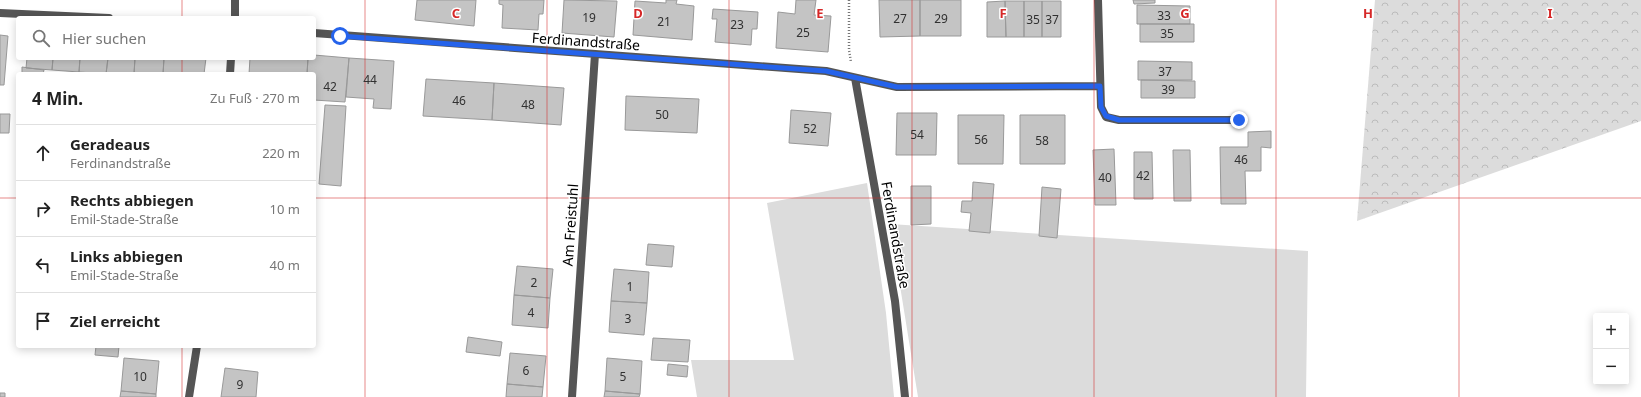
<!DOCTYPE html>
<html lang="de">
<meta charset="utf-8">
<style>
body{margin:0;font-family:"Noto Sans",sans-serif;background:#f2f2f2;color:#222}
.controls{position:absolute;right:12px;bottom:12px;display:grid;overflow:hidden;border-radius:4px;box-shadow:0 2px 10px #0003}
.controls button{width:36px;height:36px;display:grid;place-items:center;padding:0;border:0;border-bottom:1px solid #e0e0e0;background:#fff;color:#222;font:20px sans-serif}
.stop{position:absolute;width:12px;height:12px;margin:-9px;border:3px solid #2563eb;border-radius:50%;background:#fff}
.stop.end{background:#2563eb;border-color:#fff;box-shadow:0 1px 4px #0008}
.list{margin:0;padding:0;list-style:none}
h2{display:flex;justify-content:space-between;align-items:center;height:52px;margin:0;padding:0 16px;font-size:17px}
h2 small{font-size:13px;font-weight:400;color:#767676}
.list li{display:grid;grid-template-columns:26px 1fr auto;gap:12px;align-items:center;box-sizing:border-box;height:56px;padding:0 16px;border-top:1px solid #e0e0e0}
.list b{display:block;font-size:15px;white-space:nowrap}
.list p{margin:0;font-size:13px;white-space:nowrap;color:#767676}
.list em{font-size:13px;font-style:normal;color:#767676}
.icon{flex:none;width:22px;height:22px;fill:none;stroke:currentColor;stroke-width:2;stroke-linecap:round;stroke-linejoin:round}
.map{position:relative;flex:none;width:1641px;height:397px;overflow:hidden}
.search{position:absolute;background:#fff;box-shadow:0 2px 10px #0003;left:16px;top:16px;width:300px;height:44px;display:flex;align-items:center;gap:10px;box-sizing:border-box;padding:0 14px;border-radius:4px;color:#767676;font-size:15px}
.panel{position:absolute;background:#fff;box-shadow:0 2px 10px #0003;left:16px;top:72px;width:300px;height:276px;border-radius:4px}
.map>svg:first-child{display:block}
</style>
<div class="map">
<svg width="1641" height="397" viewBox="0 0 1641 397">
<defs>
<pattern id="forest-crowns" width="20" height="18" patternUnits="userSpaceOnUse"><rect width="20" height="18" fill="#dcdcdc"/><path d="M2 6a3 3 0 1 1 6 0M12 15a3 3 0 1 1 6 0" fill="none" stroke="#bbb"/></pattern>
</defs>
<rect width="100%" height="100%" fill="#fff"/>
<path fill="#dcdcdc" d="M867,183L886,313L894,397H697L691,360H794L767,203Z
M890,224L1308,251L1306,397H918Z"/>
<path fill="url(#forest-crowns)" d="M1375,0H1641V121L1357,221Z"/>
<path fill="#c4c4c4" stroke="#999" d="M417,0H476L474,26L415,20Z
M499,0H544L543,14H539L538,30L502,28L503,5L499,4Z
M564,0L617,1L614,37L562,33Z
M666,0H677L676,4L694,6L692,40L633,35L635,1L666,3Z
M796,0H816L814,15L831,16L828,52L776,48L778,12L795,14Z
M879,0H920V36L880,37Z
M920,0H961V36H920Z
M1133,0H1155V3L1134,4Z
M1005,1L1006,37H987V2Z
M1005,1H1024V37H1006Z
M1024,1H1042V37H1024Z
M1042,1H1061V37H1042Z
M1137,5L1190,6V24H1137Z
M713,9L758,12L757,29H752L751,45L715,42L717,19H712Z
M1140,24H1194V42H1140Z
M0,35L8,36L4,85H0Z
M314,55L349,58L345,102L314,100V74H307L308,58H314Z
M27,58H53L52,70L26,68Z
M53,58H80L79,72L52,70Z
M80,58H108L106,74L79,72Z
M108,58H135L134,74H106Z
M135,58H164L163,74H134Z
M164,58H206L204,74H163Z
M250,58H308L307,74H249Z
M349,58L394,61L391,109L373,108L374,99L346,97Z
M1138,61L1192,62V80H1138Z
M22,67L44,70L43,74H22Z
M426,79L494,83L492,120L423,116Z
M1141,80L1195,81V98H1141Z
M494,83L564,88L561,125L492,120Z
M626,96L699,99L697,133L625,130Z
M325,105L346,106L341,186L319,184Z
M791,110L831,113L828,146L789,143Z
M897,113H937L936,155H896Z
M0,114H10L9,133H0Z
M958,115H1004L1003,164H958Z
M1020,115H1065V164H1020Z
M1271,131V148L1261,147V171H1245L1246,204H1221L1220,147H1248V132Z
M1114,149L1116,205H1095L1093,150Z
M1173,150H1190L1191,201H1174Z
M1134,152H1152L1153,199H1134Z
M973,182L994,184L990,233L969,231L971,213L961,212L962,201H972Z
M911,186H931V224L911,225Z
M1042,187L1061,189L1057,238L1039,236Z
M648,244L674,246L672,267L646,265Z
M517,266L553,269L550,298L514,295Z
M614,269L649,272L647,303L611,301Z
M514,295L550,298L548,328L512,325Z
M611,301L647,303L644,335L609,332Z
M468,337L502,342L500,356L466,352Z
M653,338L690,340L688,362L651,360Z
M96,346H119L118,357L95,355Z
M510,353L546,356L543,387L507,384Z
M124,358L159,361L156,394L121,391Z
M607,358L642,361L640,394L605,391Z
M668,364L688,366L687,377L667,375Z
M225,368L258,372L256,397H221Z
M507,384L543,387L542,397H506Z
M121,391L156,394V397H120Z
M605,391L640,394L639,397H604Z
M0,393H5V397H0Z"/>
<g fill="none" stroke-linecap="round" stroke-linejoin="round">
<path stroke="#777" stroke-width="2.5" stroke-dasharray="1 2" stroke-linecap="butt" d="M849,0V50L851,62"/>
<path stroke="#555" stroke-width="8" d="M1098,0L1101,107L1106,117L1119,120H1239
M0,13L109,18
M235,18V0
M314,33L826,71L897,87L1099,86
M230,74L231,58
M855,78L895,301L905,397
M189,397L197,346
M572,397L595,54"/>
</g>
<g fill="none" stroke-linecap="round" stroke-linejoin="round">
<path stroke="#2563eb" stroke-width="5" d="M340,36L826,71L897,87L1100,86L1101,107L1106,116L1119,120H1239"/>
</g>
<path fill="none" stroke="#d62828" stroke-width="1" stroke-opacity="0.55" d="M182,0V18M365,0V397M547,0V397M729,0V397M912,0V397M1094,0V397M1276,0V397M1459,0V397M182,58V74M0,198H18M314,198H1641M182,346V397"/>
<g text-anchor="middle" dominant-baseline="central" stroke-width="3" stroke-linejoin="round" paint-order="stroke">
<g font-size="12" fill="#313131">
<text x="1164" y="15">33</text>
<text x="589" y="17">19</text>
<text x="900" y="18">27</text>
<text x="941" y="18">29</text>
<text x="1033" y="19">35</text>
<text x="1052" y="19">37</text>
<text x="664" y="21">21</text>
<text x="737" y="24">23</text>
<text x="803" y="32">25</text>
<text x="1167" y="33">35</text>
<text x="1165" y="71">37</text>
<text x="370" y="79">44</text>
<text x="330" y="86">42</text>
<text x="1168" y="89">39</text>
<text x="459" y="100">46</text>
<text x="528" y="104">48</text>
<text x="662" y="114">50</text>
<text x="810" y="128">52</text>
<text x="917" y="134">54</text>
<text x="981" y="139">56</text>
<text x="1042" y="140">58</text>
<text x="1241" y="159">46</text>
<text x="1143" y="175">42</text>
<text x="1105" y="177">40</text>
<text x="534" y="282">2</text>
<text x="630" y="286">1</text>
<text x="531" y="312">4</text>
<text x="628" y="318">3</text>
<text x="526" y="370">6</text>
<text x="140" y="376">10</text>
<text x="623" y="376">5</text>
<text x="240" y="384">9</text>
</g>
<g font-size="14" fill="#000" stroke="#fff">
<text transform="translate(586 41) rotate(4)">Ferdinandstraße</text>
<text transform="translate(570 225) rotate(-86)">Am Freistuhl</text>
<text transform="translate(896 235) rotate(80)">Ferdinandstraße</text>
</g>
</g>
<g font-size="13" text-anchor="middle" font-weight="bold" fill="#d62828" stroke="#fff" stroke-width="3" stroke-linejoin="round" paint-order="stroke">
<text x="456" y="18">C</text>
<text x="638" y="18">D</text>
<text x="820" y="18">E</text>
<text x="1003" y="18">F</text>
<text x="1185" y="18">G</text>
<text x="1368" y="18">H</text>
<text x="1550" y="18">I</text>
</g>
</svg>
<div class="controls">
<button>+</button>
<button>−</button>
</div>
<div class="stop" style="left:340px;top:36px"></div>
<div class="stop end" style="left:1239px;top:120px"></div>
<div class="search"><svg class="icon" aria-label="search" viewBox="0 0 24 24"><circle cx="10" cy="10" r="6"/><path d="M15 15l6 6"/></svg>Hier suchen</div>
<section class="panel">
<h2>4 Min.<small>Zu Fuß · 270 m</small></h2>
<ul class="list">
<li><svg class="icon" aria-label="ahead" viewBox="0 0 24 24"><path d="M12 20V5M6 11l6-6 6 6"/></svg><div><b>Geradeaus</b><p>Ferdinandstraße</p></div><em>220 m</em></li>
<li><svg class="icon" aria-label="right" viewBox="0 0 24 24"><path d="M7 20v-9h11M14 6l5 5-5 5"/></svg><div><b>Rechts abbiegen</b><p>Emil-Stade-Straße</p></div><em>10 m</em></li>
<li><svg class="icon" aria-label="left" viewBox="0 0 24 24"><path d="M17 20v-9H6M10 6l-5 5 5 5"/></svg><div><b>Links abbiegen</b><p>Emil-Stade-Straße</p></div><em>40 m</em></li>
<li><svg class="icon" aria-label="arrive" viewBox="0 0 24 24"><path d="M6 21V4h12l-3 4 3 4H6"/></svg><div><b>Ziel erreicht</b></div></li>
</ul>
</section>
</div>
